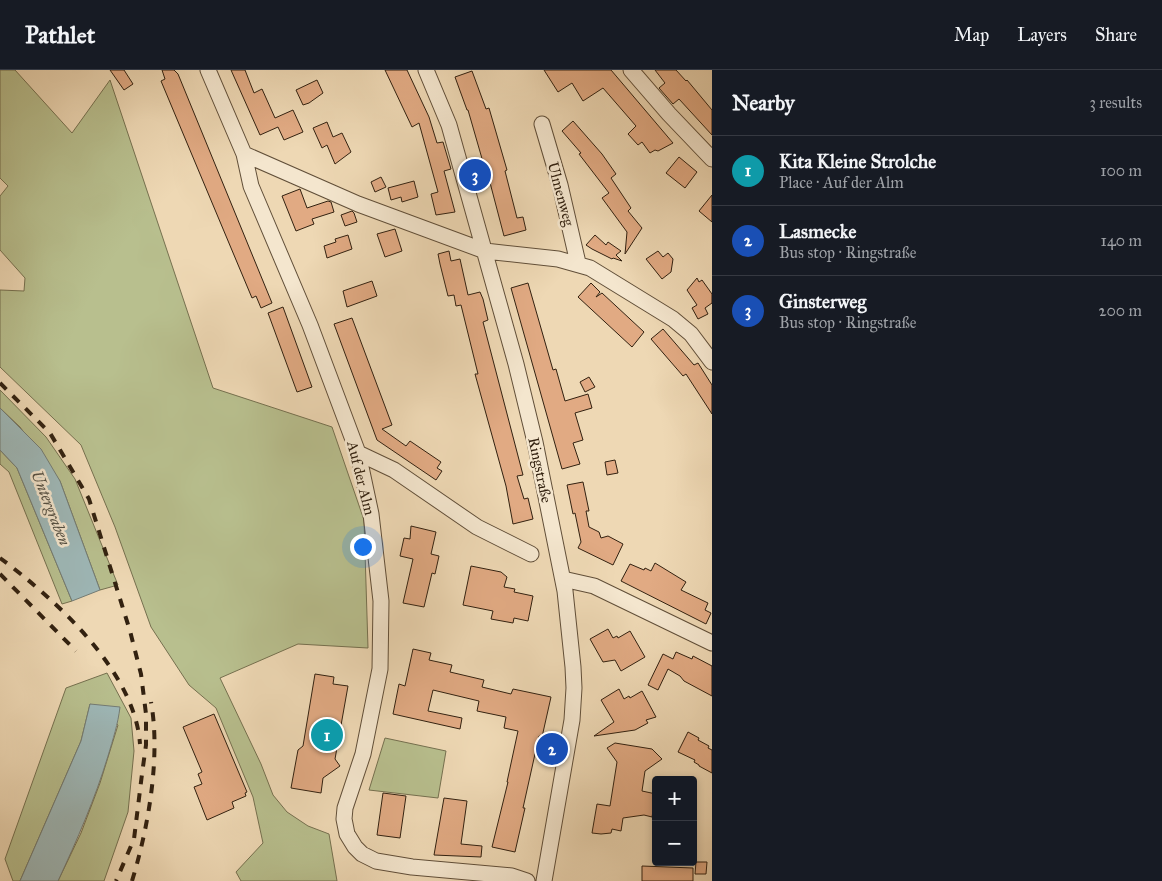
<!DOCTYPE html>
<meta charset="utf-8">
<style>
body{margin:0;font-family:"IM FELL Great Primer",serif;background:#242831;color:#f1f3f6}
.controls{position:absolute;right:15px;bottom:15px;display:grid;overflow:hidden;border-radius:5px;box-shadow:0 2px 8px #0003}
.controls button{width:45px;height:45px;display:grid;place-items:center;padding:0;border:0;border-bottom:1px solid #363941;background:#171b24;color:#f1f3f6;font:25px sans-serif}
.you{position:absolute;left:362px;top:476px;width:18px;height:18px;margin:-12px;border:4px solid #fff;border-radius:50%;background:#1a73e8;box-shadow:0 0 0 8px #1a73e833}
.badge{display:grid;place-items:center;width:32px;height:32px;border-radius:50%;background:#d93025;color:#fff;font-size:16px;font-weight:700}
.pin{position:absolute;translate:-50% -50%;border:2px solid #fff;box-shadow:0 1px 5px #0006}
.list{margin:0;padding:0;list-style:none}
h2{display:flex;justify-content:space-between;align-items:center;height:65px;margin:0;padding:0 20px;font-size:21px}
h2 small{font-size:16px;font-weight:400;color:#9ea1a6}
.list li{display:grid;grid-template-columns:32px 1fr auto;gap:15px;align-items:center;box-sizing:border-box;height:70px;padding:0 20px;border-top:1px solid #363941}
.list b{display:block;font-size:19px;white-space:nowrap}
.list p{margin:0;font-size:16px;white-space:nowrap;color:#9ea1a6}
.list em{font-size:16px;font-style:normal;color:#9ea1a6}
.map{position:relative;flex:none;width:712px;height:811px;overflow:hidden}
header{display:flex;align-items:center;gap:30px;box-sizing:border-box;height:70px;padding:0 25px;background:#171b24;border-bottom:1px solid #363941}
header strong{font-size:24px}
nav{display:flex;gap:28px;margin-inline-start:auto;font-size:18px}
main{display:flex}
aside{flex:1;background:#171b24}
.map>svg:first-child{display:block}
</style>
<header>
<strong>Pathlet</strong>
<nav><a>Map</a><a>Layers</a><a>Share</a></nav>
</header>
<main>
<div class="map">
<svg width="712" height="811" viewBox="0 0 712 811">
<rect width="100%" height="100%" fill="#eed8b4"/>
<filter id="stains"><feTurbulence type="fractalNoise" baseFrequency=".004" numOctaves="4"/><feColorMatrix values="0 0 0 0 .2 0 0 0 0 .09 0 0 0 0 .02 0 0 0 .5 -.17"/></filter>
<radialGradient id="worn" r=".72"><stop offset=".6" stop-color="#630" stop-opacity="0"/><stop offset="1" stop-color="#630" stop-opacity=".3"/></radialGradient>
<path fill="#b8bf8e" stroke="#75704f" d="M0,0H15L72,63L110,10L213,318L332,357L364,450L368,578L298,574L220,608L261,694L273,725L287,742L308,756L329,764L337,811H241L236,802L263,773L253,727L216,638L189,615L151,557L115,457L81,375L0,297V220L24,221L25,208L0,180V126L8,116L0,108Z
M0,320L46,367L75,409L118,515L100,520L60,411L20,357L0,338Z
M0,380L17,398L72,531L62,534L9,402L0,394Z
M107,603L131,648L134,681L128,742L104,811H58L81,763L100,713L118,655L90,634L81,671L20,811H13L5,789L66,618Z
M385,668L446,681L438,728L369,720Z"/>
<path fill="#9eb8b8" stroke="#737c75" d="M0,338L41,379L60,411L100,520L72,531L17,398L0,380Z
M90,634L120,637C118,654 113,669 108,686C95,729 77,770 58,811H20L81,671Z"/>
<path fill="#e1aa83" stroke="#322110" d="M110,0H124L133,14L124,20Z
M162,0H174L178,4L272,233L261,238L256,226L252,228L161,11L165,9Z
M231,0H245L254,23L262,19L275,48L293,40L303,62L284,70L278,57L260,65Z
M385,0H407L429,47L437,73L443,72L451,99L444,101L455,142L436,145L431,124L438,122L419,53L412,57Z
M544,0H611L673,73L658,81L655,80L650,83L642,72L638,75L628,64L636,56L603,18L583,31L572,13L558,22Z
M655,0H676L686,11L687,10L712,40V65L679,29L673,34L659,18L665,13Z
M472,1L486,39L489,38L507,100L505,101L517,148L523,147L526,160L504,166L488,105L487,106L468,40H467L455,7Z
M317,10L323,23L309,33L303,35L296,20Z
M573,51L602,84L616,104L611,108L631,138L628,141L642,158L625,184L627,162L602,128L609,123L579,84L581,83L562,61Z
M327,52L333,67L342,63L351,82L335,94L327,75L322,78L313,58Z
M679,87L697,102L685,118L666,103Z
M381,107L386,117L375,122L371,112Z
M414,111L418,127L402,132L401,127L391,130L388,118Z
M300,119L307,138L328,131L331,132L334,142L312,149L314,154L296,161L282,126Z
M712,125V152L699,141Z
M352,141L354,143L357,152L345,156L341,145Z
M395,159L402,181L385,187L377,164Z
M348,165L352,179L327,188L324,176L336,172L335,169Z
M595,165L606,175L608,172L621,181L616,185L622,191L613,188L612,189L592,179L586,175Z
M449,181L451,191L460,189L468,225L480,222L483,229L488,250L483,252L523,405L517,406L524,429L528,428L533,449L513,454L506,416L475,304H478L461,235L456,236L454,225L448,226L440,194L438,184Z
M658,181L663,187L668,183L673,189L671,202L662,209L646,189Z
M697,208L699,212L702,210L712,224V233L705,238L708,244L698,249L692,238L697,235L687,220Z
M372,211L377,226L347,237L343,221Z
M528,213L553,300L556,299L565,331L588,324L592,338L575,343L583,370L573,373L580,394L562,399L511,218Z
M591,213L600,222L596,227L602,223L644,262L632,277L578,227Z
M283,237L312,317L297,322L268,243Z
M352,248L392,355L382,359L406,376L410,371L441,392L437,398L442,401L436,410L377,370L334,254Z
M663,259L694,295L698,293L712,315V344L686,304L683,306L651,269Z
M589,307L595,317L585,322L580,312Z
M615,390L618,403L607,405L605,392Z
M583,412L589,441H586L589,457L599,462L601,468L608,466L623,474L613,495L578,478L581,472L575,443L573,444L567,415Z
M411,456L436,462L431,484L439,486L435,504L432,503L424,537L403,533L413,489L400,486L404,468L410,469Z
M655,493L686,512L681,520L708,533L705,540L711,543L706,554L621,511L630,494L644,500L645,498L651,501Z
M471,496L501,502L507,507L504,517L515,519L514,522L533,526L528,551L514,548L513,553L491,549L493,541L463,535Z
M608,559L613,568L617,566L618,568L630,561L645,587L621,601L615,590L603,592L590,569Z
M413,579L431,583L429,590L452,595L450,602L484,610L482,617L511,624L513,619L551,627L542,667L539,666L523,738H525L515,782L492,777L508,712H507L518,661L504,658L506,647L477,641L479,631L433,620L428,641L462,648L460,659L393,644L399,614L405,616Z
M676,582L692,589L693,586L712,596V626L684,611L680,606L668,599L658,620L648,615L663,584L673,589Z
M315,604L334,607L333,614L348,616L335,689L340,696L323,708L321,723L291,718L298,680L303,676Z
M619,619L624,629L629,626L630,628L642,621L656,647L646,650L648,653L635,660L594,666L614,652L601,630Z
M214,644L247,722L245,723L246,726L232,732L234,738L207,750L194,717L202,714L198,704L202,702L183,657Z
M688,662L699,668L698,670L709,676L708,678L712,680V703L699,696V695L694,692L695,690L678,682Z
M615,673L652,679L662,689L645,701L642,721L656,724V741H653L652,747L644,745L623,748L621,761L612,759L611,763L601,764L592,763L597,734L610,736L617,692L607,678Z
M383,723L406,726L400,768L377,765Z
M444,728L467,731L461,774L482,776L481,787L434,785Z
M696,792H707L706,804H695Z
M642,796L693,798V811H642Z"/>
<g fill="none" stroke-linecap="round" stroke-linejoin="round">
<defs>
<path id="minor" d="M208,0L244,84L251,116L310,255L358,383L371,444L381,531L380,599L363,684L345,738L344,749L347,764L355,777L362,784L376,791L412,797L512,806L527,811
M426,0L449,55L516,294L535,372L565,521L573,597L574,618L572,650L544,811
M631,0L669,44L712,89
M542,54L560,115L578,193
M244,84L358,134L485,181L558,189L590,198L673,249L691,264L712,292
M358,383L394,400L477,457L531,484
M563,509L594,516L712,573"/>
</defs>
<use href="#minor" stroke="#614f39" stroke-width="17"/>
<use href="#minor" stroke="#f4e6ce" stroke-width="15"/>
<path stroke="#322110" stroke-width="4" stroke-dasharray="9 9" stroke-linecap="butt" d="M0,313L50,363L89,429L130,561L141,604L146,644V675L142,704L134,769L116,811
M0,488C55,529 135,601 140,674
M0,504L76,581
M132,811C148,759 161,687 151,632"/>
</g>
<g text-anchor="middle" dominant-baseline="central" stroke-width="5" stroke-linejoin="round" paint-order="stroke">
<g font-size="15" fill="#322110" stroke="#f4e6ce">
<text transform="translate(561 124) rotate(75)">Ulmenweg</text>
<text transform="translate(540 400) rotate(78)">Ringstraße</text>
<text transform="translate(361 408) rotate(76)">Auf der Alm</text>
</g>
<g font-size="16" font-style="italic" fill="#524e42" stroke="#f4e6ce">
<text transform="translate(51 438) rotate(68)">Untergraben</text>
</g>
</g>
<rect width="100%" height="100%" filter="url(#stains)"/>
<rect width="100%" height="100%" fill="url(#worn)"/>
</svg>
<div class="controls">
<button>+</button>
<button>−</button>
</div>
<div class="you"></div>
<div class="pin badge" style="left:327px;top:665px;background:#0f9aa8">1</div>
<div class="pin badge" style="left:552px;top:679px;background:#1a4fb4">2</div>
<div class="pin badge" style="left:475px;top:105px;background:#1a4fb4">3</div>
</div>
<aside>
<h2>Nearby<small>3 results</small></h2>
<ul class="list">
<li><span class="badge" style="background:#0f9aa8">1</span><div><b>Kita Kleine Strolche</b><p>Place · Auf der Alm</p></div><em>100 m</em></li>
<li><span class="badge" style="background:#1a4fb4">2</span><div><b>Lasmecke</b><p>Bus stop · Ringstraße</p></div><em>140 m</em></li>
<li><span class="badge" style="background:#1a4fb4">3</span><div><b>Ginsterweg</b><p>Bus stop · Ringstraße</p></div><em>200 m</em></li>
</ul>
</aside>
</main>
